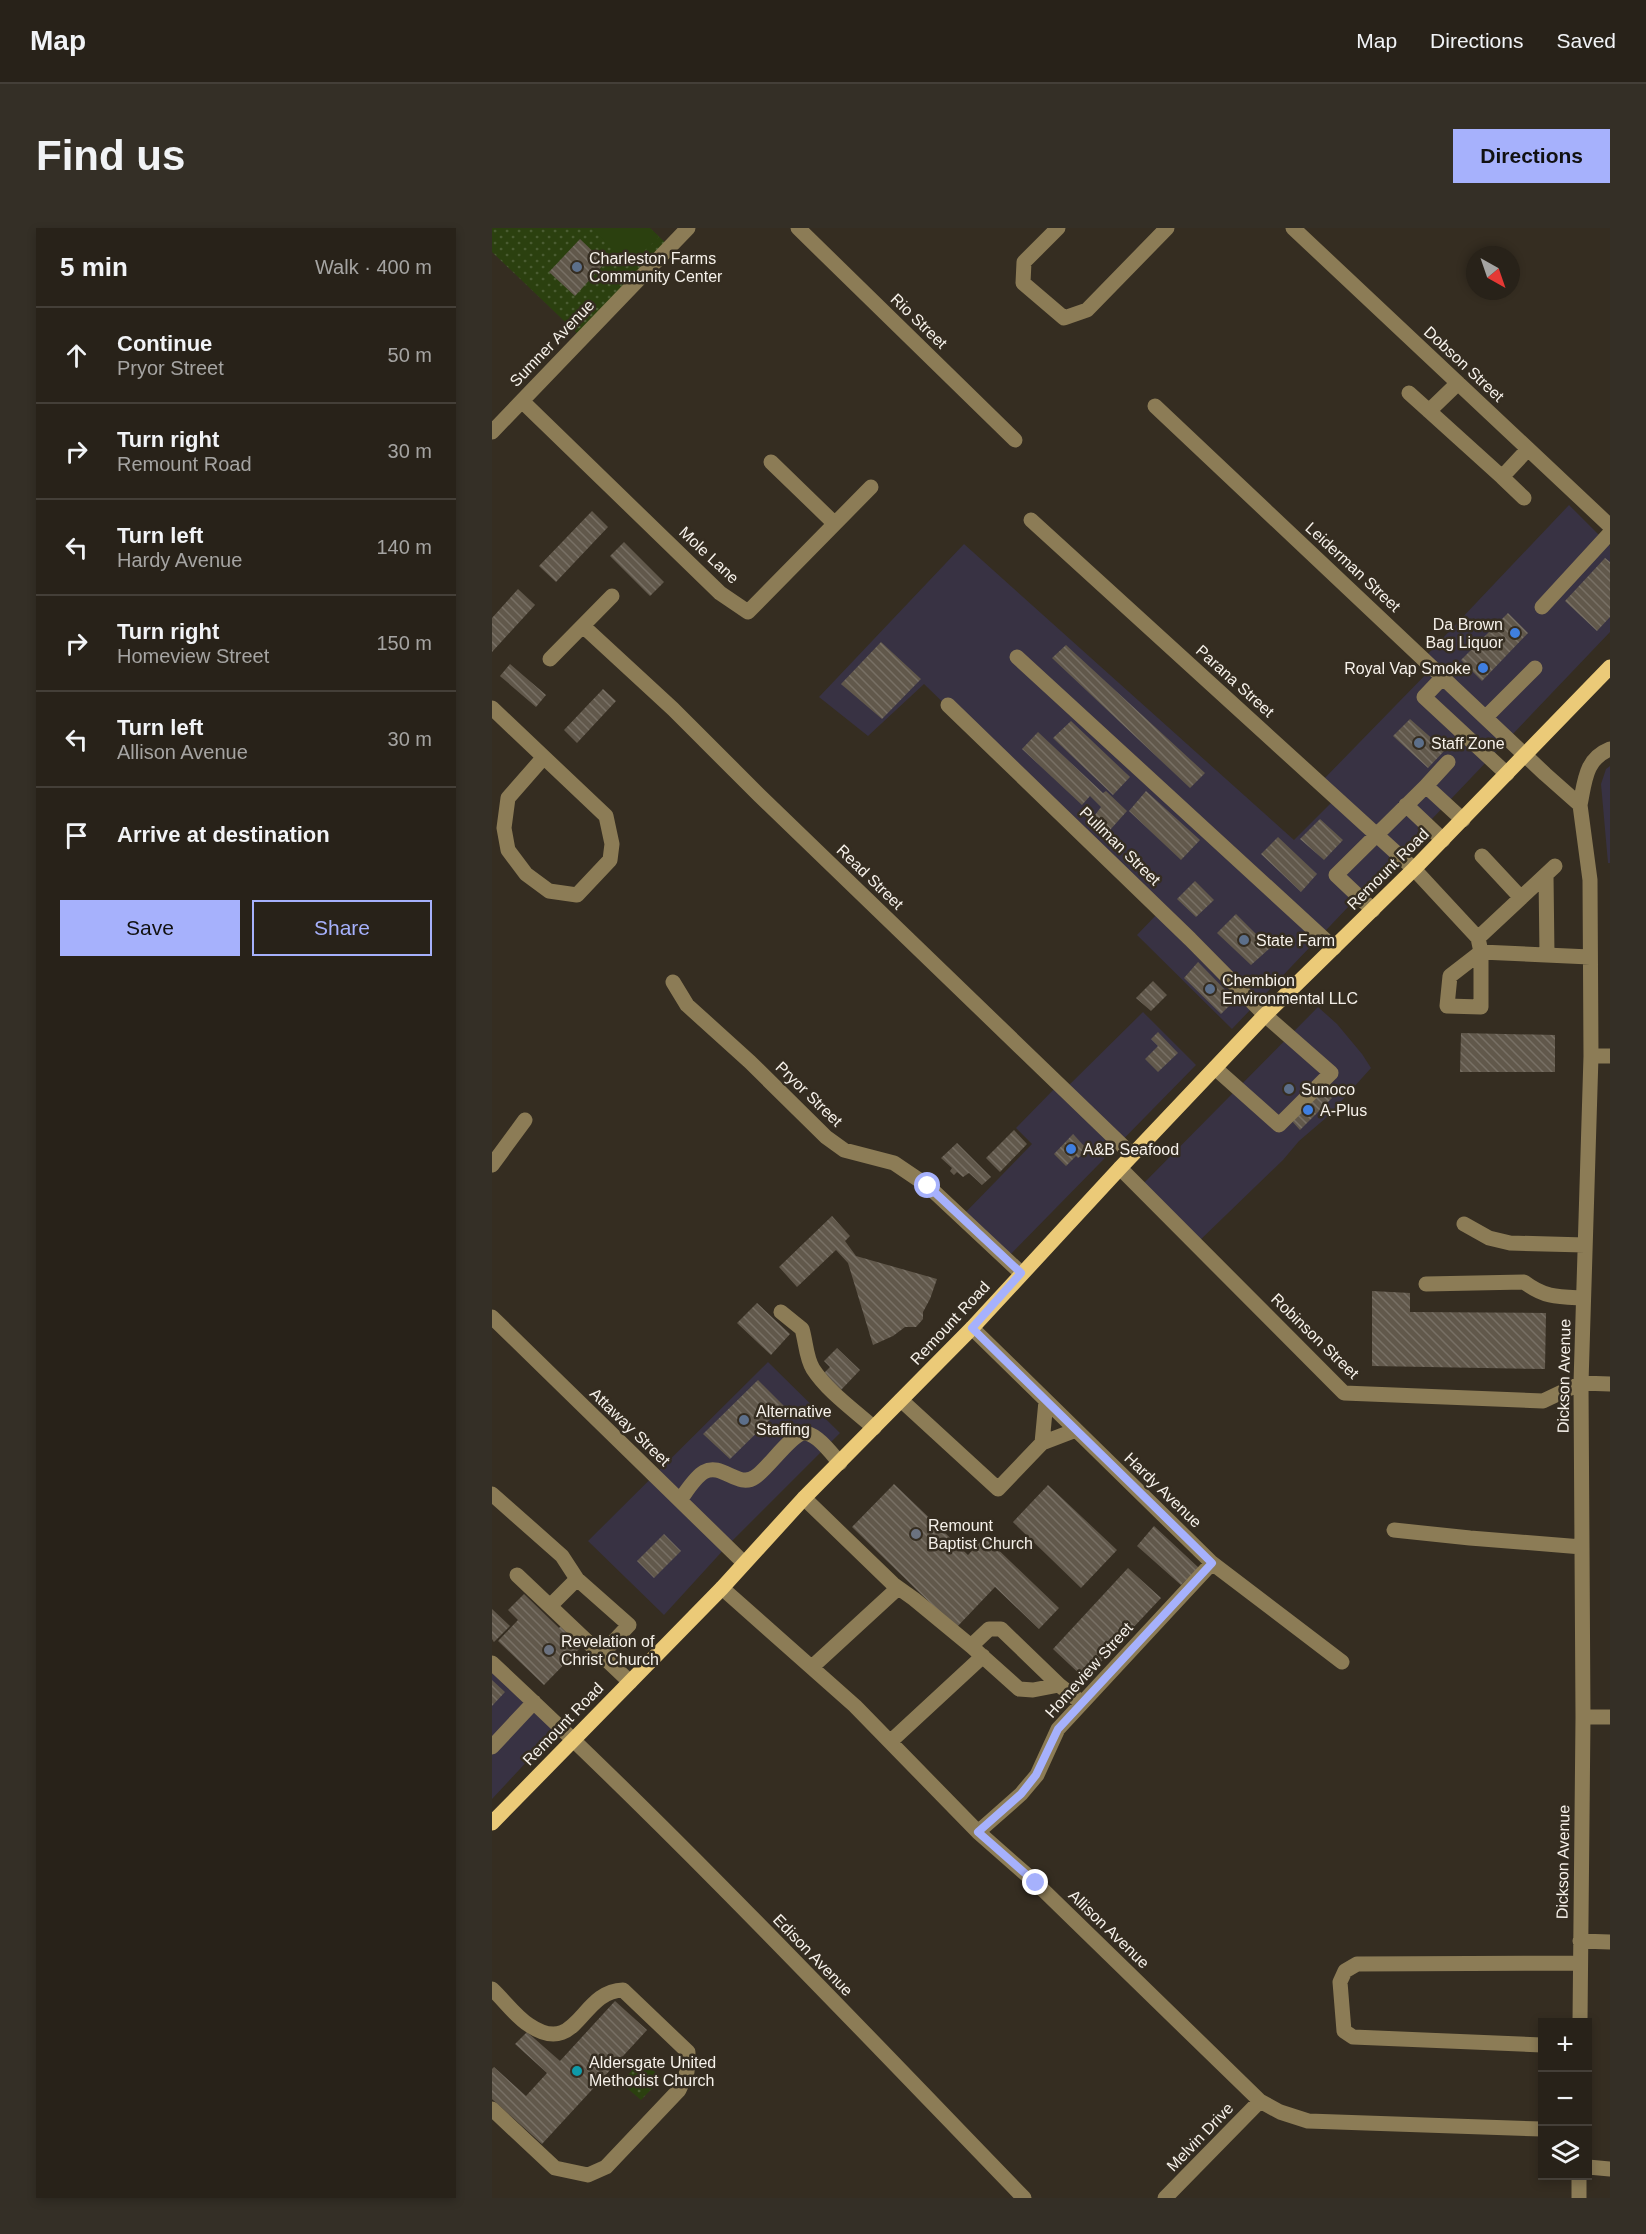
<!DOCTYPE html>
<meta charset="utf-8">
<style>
body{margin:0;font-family:Helvetica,sans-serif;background:#342f26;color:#f1f3f6}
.controls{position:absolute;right:18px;bottom:18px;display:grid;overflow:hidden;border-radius:0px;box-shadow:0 3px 9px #0003}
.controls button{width:54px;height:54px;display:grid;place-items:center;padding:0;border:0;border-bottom:2px solid #443f38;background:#282219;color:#f1f3f6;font:30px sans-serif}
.compass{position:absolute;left:974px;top:18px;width:54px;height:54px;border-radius:50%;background:#282219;box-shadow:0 3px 9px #0003;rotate:140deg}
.stop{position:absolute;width:18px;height:18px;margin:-14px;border:4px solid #a6b1fc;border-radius:50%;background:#fff}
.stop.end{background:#a6b1fc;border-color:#fff;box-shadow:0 2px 6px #0008}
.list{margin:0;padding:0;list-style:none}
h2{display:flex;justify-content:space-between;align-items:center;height:78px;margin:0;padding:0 24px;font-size:26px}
h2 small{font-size:20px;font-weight:400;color:#a5a4a2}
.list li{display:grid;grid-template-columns:39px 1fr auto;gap:18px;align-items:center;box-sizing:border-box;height:96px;padding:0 24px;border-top:2px solid #443f38}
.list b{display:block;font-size:22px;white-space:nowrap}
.list p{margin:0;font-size:20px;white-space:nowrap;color:#a5a4a2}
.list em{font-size:20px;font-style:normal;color:#a5a4a2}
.actions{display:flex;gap:12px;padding:18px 24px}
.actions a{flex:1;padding:14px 0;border:2px solid #a6b1fc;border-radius:0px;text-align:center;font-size:21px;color:#a6b1fc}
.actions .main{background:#a6b1fc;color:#111}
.icon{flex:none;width:33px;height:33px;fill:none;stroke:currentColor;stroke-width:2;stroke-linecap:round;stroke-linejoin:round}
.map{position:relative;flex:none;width:1118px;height:1970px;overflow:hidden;border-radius:0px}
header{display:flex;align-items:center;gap:36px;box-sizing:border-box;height:84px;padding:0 30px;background:#282219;border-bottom:2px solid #443f38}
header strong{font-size:28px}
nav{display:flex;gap:33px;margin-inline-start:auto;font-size:21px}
.intro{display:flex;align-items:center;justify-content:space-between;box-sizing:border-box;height:144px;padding:0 36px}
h1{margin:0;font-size:42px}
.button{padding:15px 27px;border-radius:0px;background:#a6b1fc;color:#111;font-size:21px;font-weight:700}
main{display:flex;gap:36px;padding:0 36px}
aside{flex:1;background:#282219;border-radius:0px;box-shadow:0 3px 9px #0003}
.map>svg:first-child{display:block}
</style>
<header>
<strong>Map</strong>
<nav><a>Map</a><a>Directions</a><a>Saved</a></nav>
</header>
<div class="intro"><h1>Find us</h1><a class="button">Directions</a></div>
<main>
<aside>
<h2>5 min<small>Walk · 400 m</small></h2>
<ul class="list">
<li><svg class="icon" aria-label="ahead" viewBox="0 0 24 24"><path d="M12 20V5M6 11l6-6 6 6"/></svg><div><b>Continue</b><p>Pryor Street</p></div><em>50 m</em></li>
<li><svg class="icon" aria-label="right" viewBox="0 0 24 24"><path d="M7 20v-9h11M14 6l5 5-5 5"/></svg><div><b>Turn right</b><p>Remount Road</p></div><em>30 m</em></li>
<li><svg class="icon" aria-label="left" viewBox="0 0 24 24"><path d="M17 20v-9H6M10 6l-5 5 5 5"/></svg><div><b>Turn left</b><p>Hardy Avenue</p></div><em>140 m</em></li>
<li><svg class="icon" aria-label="right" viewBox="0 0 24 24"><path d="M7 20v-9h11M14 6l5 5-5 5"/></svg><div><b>Turn right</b><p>Homeview Street</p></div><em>150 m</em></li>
<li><svg class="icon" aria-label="left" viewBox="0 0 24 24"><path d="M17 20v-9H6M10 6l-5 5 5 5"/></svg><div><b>Turn left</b><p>Allison Avenue</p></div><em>30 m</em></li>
<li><svg class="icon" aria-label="arrive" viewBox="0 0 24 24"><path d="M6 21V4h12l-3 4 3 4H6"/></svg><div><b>Arrive at destination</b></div></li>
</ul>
<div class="actions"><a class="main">Save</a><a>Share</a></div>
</aside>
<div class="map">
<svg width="1118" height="1970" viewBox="0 0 1118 1970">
<defs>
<pattern id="park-dots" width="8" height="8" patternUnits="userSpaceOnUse" patternTransform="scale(1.5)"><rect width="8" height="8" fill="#2b400f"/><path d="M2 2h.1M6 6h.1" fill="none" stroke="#4a5c32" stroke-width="1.8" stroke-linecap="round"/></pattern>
<pattern id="building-back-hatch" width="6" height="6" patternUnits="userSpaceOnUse" patternTransform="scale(1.5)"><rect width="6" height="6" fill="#61584b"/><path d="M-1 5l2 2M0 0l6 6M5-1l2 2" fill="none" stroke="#787065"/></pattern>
</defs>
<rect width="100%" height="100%" fill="#352d21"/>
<path fill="#383243" d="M1077,277L1118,318V404L740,801L645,707L667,684L432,456L376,508L327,469L472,316L802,612L844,570L828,555L941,439L932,430Z
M1118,538V635H1116L1109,556L1114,541Z
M826,779L845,796L870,826L879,840L835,889L807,913L791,932L704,1016L648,959Z
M651,784L704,837L514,1031L469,989L540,916L524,900L567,856L573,861Z
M276,1134L348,1205L235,1318L172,1387L96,1313Z
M0,1435L68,1498L0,1571Z"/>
<path fill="url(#park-dots)" d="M0,0H158L178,19L90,110L0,24Z
M149,1832L170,1850L149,1872L129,1855Z"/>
<path fill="#2b400f" d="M100,0H158L167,9L137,37Z"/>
<path fill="url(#building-back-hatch)" d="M88,11L113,35L83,68L57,44Z
M100,283L116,299L64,354L47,338Z
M132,314L172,354L158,368L118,328Z
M1113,330L1118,334V389L1105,403L1073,373Z
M26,361L43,377L0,424V390Z
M1016,385L1036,405L990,453L969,432Z
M389,414L429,451L390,491L349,456Z
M574,417L713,545L698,560L560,430Z
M18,436L54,467L44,479L8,448Z
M111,461L124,473L85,515L72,502Z
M918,491L953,522L936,540L901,508Z
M579,493L638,549L621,567L561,510Z
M546,504L611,565L614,563L635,583L618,602L616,600L613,604L600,591L609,579L598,568L590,577L530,521Z
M654,563L708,612L689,632L637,583Z
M828,591L851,612L832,632L808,611Z
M786,609L825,646L809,664L769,626Z
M703,653L722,672L704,689L685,671Z
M744,686L778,720L759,737L725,705Z
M706,734L743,772L729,786L692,750Z
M661,753L675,767L659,783L644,770Z
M666,804L686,825L666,844L653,831L666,818L659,811Z
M969,805L1063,807V844H968Z
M829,860L840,870L808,902L798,891Z
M522,902L535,916L508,944L494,930Z
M581,906L593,919L589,924L591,926L586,930L584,928L574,938L562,926Z
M465,915L499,949L490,957L477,945L471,949L465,944L462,947L458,943L460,940L449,930Z
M340,988L358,1008L353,1013L364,1028L445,1051L438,1071L431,1084V1091L424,1099H413L401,1108L381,1117L356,1035L344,1022L305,1059L287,1039Z
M880,1063L918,1065V1084L1054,1085L1053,1141L880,1138Z
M265,1075L298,1106L279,1127L245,1095Z
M345,1120L368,1142L349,1162L331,1146L338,1139L332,1133Z
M266,1152L292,1178L238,1231L211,1206Z
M402,1256L476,1327L493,1309L567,1380L547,1401L503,1359L464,1400L360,1299Z
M556,1257L625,1322L589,1360L521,1294Z
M662,1298L707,1340L689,1357L645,1318Z
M172,1306L189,1323L162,1350L145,1333Z
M636,1340L669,1370L593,1451L561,1421Z
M32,1366L67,1400L71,1396L83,1408L79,1412L88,1420L52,1457L6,1413L26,1392L16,1382Z
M0,1381L18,1398L2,1414L0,1411Z
M0,1452L13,1464L0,1478Z
M123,1773L155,1802L50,1916L0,1871V1841L2,1839L34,1868L55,1845L23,1816L35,1804L68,1833Z"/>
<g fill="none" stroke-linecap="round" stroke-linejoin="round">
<path stroke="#8c7c56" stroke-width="15" d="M306,0L523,212
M566,0L532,34L531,55L572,90L595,82L675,0
M801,0L1118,298
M966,155L937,183L1010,249L1036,221
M917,165L937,183
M30,173L228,365L256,384L379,259
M663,178L1053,546L1088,577L1098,652L1099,828L1089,1155L1091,1489L1088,1794
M0,204L196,0
M279,234L342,295
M1010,249L1032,270
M539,292L922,641L986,710L989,724L958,748L955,778L989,779V724L1098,729
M1050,379L1118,305
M91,398L181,481L268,568L640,927
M525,429L842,720
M58,431L120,368
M951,449L932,469L1015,546
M456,477L698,711L773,787L839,845L787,897L723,840
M0,480L114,588L120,616L118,632L85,667L57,663L34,646L16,622L12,600L16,570L51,530
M994,489L1043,440
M934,558L956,534
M914,577L951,612
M1088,577C1093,553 1093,531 1118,521
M990,628L1029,670
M1054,647L1055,727
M881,682L844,647L934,558L971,592
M986,710L1063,638
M181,754L195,777L258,834L334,909L352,922L402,935L436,958L529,1045
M1099,828H1118
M0,937L33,892
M628,940L852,1165L1051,1173L1089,1155L1118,1156
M972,996L997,1010L1018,1015L1093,1017
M934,1056L1032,1054C1053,1070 1067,1069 1091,1070
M289,1084L310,1101C314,1114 314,1130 321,1141C336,1164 362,1182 382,1200
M0,1089L251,1334
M480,1100L720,1335L850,1434
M409,1172L506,1261L550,1215
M554,1173L550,1215L584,1202
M0,1266L70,1328L85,1351
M312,1270L401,1356L422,1371L479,1418L527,1461L541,1462L567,1457L590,1475
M188,1272C194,1264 203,1249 212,1244C230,1234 246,1261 263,1249C276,1241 301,1203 314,1205C327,1208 339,1225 348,1235
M902,1302L978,1310L1090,1319
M25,1347L138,1454
M230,1360L363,1478L486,1604L544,1655L768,1873L788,1884L816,1893L1050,1901
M58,1378L85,1351L137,1397L109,1427
M479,1418L497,1401H509L567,1457
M0,1435C184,1606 357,1789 532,1970
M320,1439L406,1360
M1091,1489H1118
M398,1514L491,1428
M0,1519L42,1474
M486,1604L529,1566L545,1547L566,1501L720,1335
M1088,1713L1118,1714
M0,1761C12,1772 23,1788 37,1797C86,1830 88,1763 131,1762L196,1824L195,1844L187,1862L114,1939L96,1947L63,1940L0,1881
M1050,1817L861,1809L852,1803L848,1754L853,1743L865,1736L1088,1735
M1096,1939L1118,1941
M673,1970L768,1873
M1087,1970V1948"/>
<path stroke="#ebca78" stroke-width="15" d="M0,1595L230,1360L312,1270L480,1100L628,940L773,787L922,641L1118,439"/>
</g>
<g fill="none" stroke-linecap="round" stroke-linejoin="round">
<path stroke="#a6b1fc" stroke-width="8" d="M436,958L529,1045L480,1100L720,1335L566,1501L544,1547L529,1566L486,1604L544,1655"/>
</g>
<g fill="#5c6f8a" stroke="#352d21" stroke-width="2">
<circle cx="85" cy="39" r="6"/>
<circle cx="927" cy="515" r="6"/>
<circle cx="752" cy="712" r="6"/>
<circle cx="718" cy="761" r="6"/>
<circle cx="797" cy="861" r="6"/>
<circle cx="252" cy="1192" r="6"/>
</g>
<g fill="#3f7fe0" stroke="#352d21" stroke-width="2">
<circle cx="1023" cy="405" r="6"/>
<circle cx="991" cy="440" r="6"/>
<circle cx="816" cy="882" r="6"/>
<circle cx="579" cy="921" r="6"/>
</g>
<g fill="#6b7280" stroke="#352d21" stroke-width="2">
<circle cx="424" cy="1306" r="6"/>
<circle cx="57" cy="1422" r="6"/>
</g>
<circle fill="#0f9aa8" stroke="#352d21" stroke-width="2" cx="85" cy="1843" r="6"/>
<g text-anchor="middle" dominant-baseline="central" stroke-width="5" stroke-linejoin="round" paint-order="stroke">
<g font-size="16" fill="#f6f1ea" stroke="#352d21" text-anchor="start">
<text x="97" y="30">Charleston Farms<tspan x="97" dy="18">Community Center</tspan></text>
<text x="1011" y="396" text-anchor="end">Da Brown<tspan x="1011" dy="18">Bag Liquor</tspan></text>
<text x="979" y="440" text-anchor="end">Royal Vap Smoke</text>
<text x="939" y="515">Staff Zone</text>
<text x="764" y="712">State Farm</text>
<text x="730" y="752">Chembion<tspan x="730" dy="18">Environmental LLC</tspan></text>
<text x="809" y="861">Sunoco</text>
<text x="828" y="882">A-Plus</text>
<text x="591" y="921">A&amp;B Seafood</text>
<text x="264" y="1183">Alternative<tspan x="264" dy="18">Staffing</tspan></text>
<text x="436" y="1297">Remount<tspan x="436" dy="18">Baptist Church</tspan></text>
<text x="69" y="1413">Revelation of<tspan x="69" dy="18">Christ Church</tspan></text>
<text x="97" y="1834">Aldersgate United<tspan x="97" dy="18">Methodist Church</tspan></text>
</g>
<g font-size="16" fill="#f6f1ea" stroke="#352d21">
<text transform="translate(427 93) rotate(44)">Rio Street</text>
<text transform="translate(60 115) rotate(-46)">Sumner Avenue</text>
<text transform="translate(972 136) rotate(43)">Dobson Street</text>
<text transform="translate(217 327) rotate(43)">Mole Lane</text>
<text transform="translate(861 339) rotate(43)">Leiderman Street</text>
<text transform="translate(743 453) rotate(42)">Parana Street</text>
<text transform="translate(628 618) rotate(44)">Pullman Street</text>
<text transform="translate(896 641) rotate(-45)">Remount Road</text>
<text transform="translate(378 649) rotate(44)">Read Street</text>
<text transform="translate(317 866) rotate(44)">Pryor Street</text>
<text transform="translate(458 1095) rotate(-47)">Remount Road</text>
<text transform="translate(823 1108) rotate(44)">Robinson Street</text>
<text transform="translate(1072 1148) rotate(-89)">Dickson Avenue</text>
<text transform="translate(138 1199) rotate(44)">Attaway Street</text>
<text transform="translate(671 1262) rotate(44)">Hardy Avenue</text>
<text transform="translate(597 1442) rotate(-48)">Homeview Street</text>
<text transform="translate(71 1496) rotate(-46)">Remount Road</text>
<text transform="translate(1071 1634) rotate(-89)">Dickson Avenue</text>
<text transform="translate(617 1701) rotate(44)">Allison Avenue</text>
<text transform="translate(321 1727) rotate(46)">Edison Avenue</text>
<text transform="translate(708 1909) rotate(-46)">Melvin Drive</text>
</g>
</g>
</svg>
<div class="controls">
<button>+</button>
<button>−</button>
<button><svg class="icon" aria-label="layers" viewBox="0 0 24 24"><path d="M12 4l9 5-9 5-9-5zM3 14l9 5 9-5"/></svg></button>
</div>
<svg class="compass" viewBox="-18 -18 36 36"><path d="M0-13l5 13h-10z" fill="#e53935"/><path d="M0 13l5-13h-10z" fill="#a5a4a2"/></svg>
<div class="stop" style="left:436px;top:958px"></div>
<div class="stop end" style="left:544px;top:1655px"></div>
</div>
</main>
